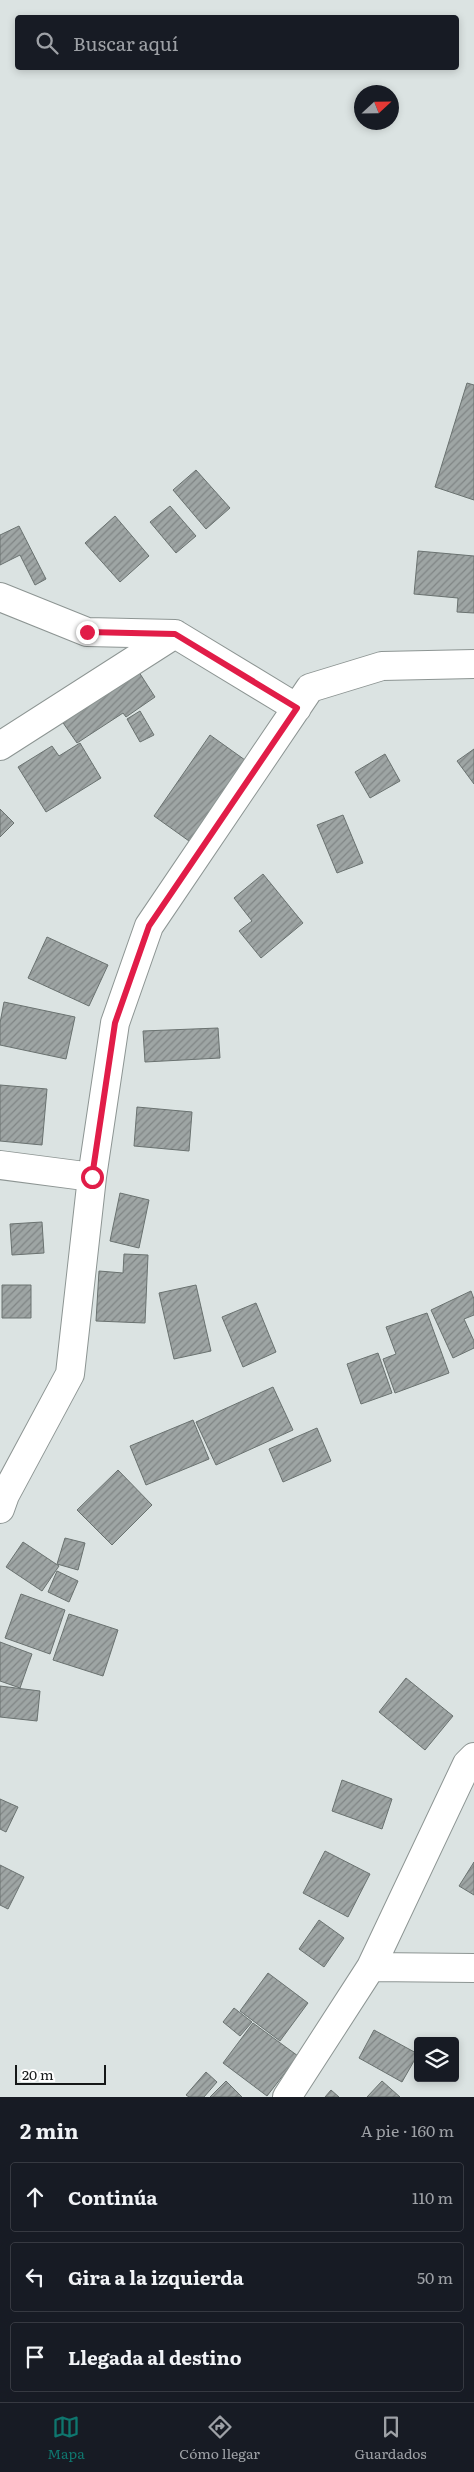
<!DOCTYPE html>
<html lang="es">
<meta charset="utf-8">
<style>
body{margin:0;font-family:Literata,serif;background:#20242c;color:#f1f3f6}
.controls{position:absolute;right:15px;bottom:15px;display:grid;overflow:hidden;border-radius:5px;box-shadow:0 2px 8px #0003}
.controls button{width:45px;height:45px;display:grid;place-items:center;padding:0;border:0;border-bottom:1px solid #363941;background:#171b24;color:#f1f3f6;font:25px sans-serif}
.compass{position:absolute;left:354px;top:85px;width:45px;height:45px;border-radius:50%;background:#171b24;box-shadow:0 2px 8px #0003;rotate:68deg}
.scale{position:absolute;left:15px;bottom:12px;width:91px;box-sizing:border-box;padding-left:5px;border:2px solid #151818;border-top:0;font-size:14px;line-height:18px;white-space:nowrap;color:#151818;-webkit-text-stroke:4px #fff;paint-order:stroke}
.stop{position:absolute;width:15px;height:15px;margin:-11px;border:4px solid #e11d48;border-radius:50%;background:#fff}
.stop.end{background:#e11d48;border-color:#fff;box-shadow:0 1px 5px #0008}
.list{margin:0;padding:0;list-style:none}
h2{display:flex;justify-content:space-between;align-items:center;height:65px;margin:0;padding:0 20px;font-size:21px}
h2 small{font-size:16px;font-weight:400;color:#9ea1a6}
.list li{display:grid;grid-template-columns:32px 1fr auto;gap:15px;align-items:center;box-sizing:border-box;height:70px;margin:0 10px 10px;padding:0 10px;border:1px solid #363941;border-radius:5px}
.list b{display:block;font-size:19px;white-space:nowrap}
.list em{font-size:16px;font-style:normal;color:#9ea1a6}
.icon{flex:none;width:28px;height:28px;fill:none;stroke:currentColor;stroke-width:2;stroke-linecap:round;stroke-linejoin:round}
.map{position:relative;flex:none;width:474px;height:2097px;overflow:hidden}
.search{position:absolute;background:#171b24;box-shadow:0 2px 8px #0003;left:15px;right:15px;top:15px;height:55px;display:flex;align-items:center;gap:12px;box-sizing:border-box;padding:0 18px;border-radius:5px;color:#9ea1a6;font-size:19px}
.sheet{height:305px;background:#171b24}
nav{display:flex;justify-content:space-around;align-items:center;box-sizing:border-box;height:70px;border-top:1px solid #363941;background:#171b24;font-size:14px;color:#9ea1a6}
nav a{display:grid;justify-items:center;gap:2px}
nav .on{color:#0f766e}
.map>svg:first-child{display:block}
</style>
<div class="map">
<svg width="474" height="2097" viewBox="0 0 474 2097">
<defs>
<pattern id="building-hatch" width="6" height="6" patternUnits="userSpaceOnUse" patternTransform="scale(1.25)"><rect width="6" height="6" fill="#9ea5a4"/><path d="M-1 1l2-2M0 6l6-6M5 7l2-2" fill="none" stroke="#808585"/></pattern>
</defs>
<rect width="100%" height="100%" fill="#dbe3e2"/>
<path fill="url(#building-hatch)" stroke="#6a7270" d="M467,383L474,385V500L435,487Z
M196,470L230,508L206,529L173,490Z
M170,506L196,536L176,553L150,522Z
M115,516L149,556L120,582L85,543Z
M19,526L46,579L35,585L20,555L0,565V535Z
M418,551L474,556V613L457,612L458,598L414,594Z
M135,666L155,697L126,717L123,713L77,743L59,717Z
M140,711L154,735L140,742L127,719Z
M210,735L252,765L196,846L154,816Z
M80,743L101,778L46,812L18,767L52,746L59,756Z
M474,749V784L457,761Z
M385,754L400,781L370,798L355,772Z
M0,809L14,823L0,837Z
M343,815L363,863L337,873L317,825Z
M263,874L303,923L261,958L239,931L252,921L234,898Z
M47,937L108,965L89,1006L28,978Z
M4,1002L75,1017L66,1059L0,1045V1023Z
M218,1028L220,1058L145,1062L143,1031Z
M0,1085L47,1089L42,1145L0,1141Z
M137,1107L192,1112L189,1151L134,1146Z
M120,1193L149,1200L139,1248L110,1241Z
M42,1222L44,1253L12,1255L10,1224Z
M124,1254L148,1255L145,1323L96,1321L99,1271L123,1273Z
M2,1285H31V1318H2Z
M196,1285L211,1351L174,1359L159,1293Z
M471,1291L474,1299V1315L464,1319L474,1341V1348L453,1358L431,1310Z
M256,1303L276,1352L243,1367L222,1317Z
M427,1313L449,1373L395,1393L383,1359L396,1354L386,1327Z
M378,1353L392,1393L361,1404L347,1364Z
M273,1387L293,1430L216,1465L196,1422Z
M193,1420L209,1459L146,1485L130,1446Z
M317,1428L331,1461L283,1482L269,1449Z
M118,1470L152,1505L112,1545L77,1510Z
M65,1538L85,1543L78,1570L57,1564Z
M23,1542L59,1566L42,1591L6,1567Z
M57,1571L78,1581L69,1602L48,1592Z
M21,1594L65,1610L50,1654L5,1638Z
M69,1614L118,1630L103,1676L53,1660Z
M0,1642L32,1654L20,1688L0,1681Z
M406,1678L453,1716L425,1750L379,1712Z
M0,1686L40,1691L37,1721L0,1717Z
M342,1780L392,1799L382,1829L332,1811Z
M0,1799L18,1807L6,1832L0,1829Z
M325,1851L370,1874L348,1917L303,1893Z
M474,1862V1895L459,1886Z
M0,1865L24,1877L8,1909L0,1905Z
M319,1920L344,1938L324,1967L299,1949Z
M268,1973L308,2003L280,2041L240,2011Z
M234,2008L252,2022L240,2036L223,2022Z
M253,2023L298,2056L267,2096L223,2063Z
M374,2030L418,2054L402,2082L359,2058Z
M206,2072L217,2082L204,2097H189L186,2095Z
M226,2081L242,2097H210Z
M382,2081L400,2097H367Z
M331,2090L339,2097H325Z"/>
<g fill="none" stroke-linecap="round" stroke-linejoin="round">
<defs>
<path id="minor" d="M0,597L87,632L175,634L297,708
M0,746L175,634
M0,1165L92,1177
M0,1509L5,1495L70,1374L92,1177L115,1023L149,926L310,688L382,666L474,664
M371,1967L474,1968
M287,2097L371,1967L467,1764L474,1757"/>
</defs>
<use href="#minor" stroke="#8d9593" stroke-width="30"/>
<use href="#minor" stroke="#fff" stroke-width="28"/>
</g>
<g fill="none" stroke-linecap="round" stroke-linejoin="round">
<path stroke="#e11d48" stroke-width="6" d="M87,632L175,634L297,708L149,926L115,1023L92,1177"/>
</g>
</svg>
<div class="controls">
<button><svg class="icon" aria-label="layers" viewBox="0 0 24 24"><path d="M12 4l9 5-9 5-9-5zM3 14l9 5 9-5"/></svg></button>
</div>
<svg class="compass" viewBox="-18 -18 36 36"><path d="M0-13l5 13h-10z" fill="#e53935"/><path d="M0 13l5-13h-10z" fill="#9ea1a6"/></svg>
<div class="scale">20 m</div>
<div class="stop" style="left:92px;top:1177px"></div>
<div class="stop end" style="left:87px;top:632px"></div>
<div class="search"><svg class="icon" aria-label="search" viewBox="0 0 24 24"><circle cx="10" cy="10" r="6"/><path d="M15 15l6 6"/></svg>Buscar aquí</div>
</div>
<section class="sheet">
<h2>2 min<small>A pie · 160 m</small></h2>
<ul class="list">
<li><svg class="icon" aria-label="ahead" viewBox="0 0 24 24"><path d="M12 20V5M6 11l6-6 6 6"/></svg><div><b>Continúa</b></div><em>110 m</em></li>
<li><svg class="icon" aria-label="left" viewBox="0 0 24 24"><path d="M17 20v-9H6M10 6l-5 5 5 5"/></svg><div><b>Gira a la izquierda</b></div><em>50 m</em></li>
<li><svg class="icon" aria-label="arrive" viewBox="0 0 24 24"><path d="M6 21V4h12l-3 4 3 4H6"/></svg><div><b>Llegada al destino</b></div></li>
</ul>
</section>
<nav>
<a class="on"><svg class="icon" aria-label="map" viewBox="0 0 24 24"><path d="M3 6l6-2 6 2 6-2v14l-6 2-6-2-6 2zM9 4v14M15 6v14"/></svg>Mapa</a>
<a><svg class="icon" aria-label="directions" viewBox="0 0 24 24"><path d="M12 3l9 9-9 9-9-9zM9 14v-3h6M13 9l2 2-2 2"/></svg>Cómo llegar</a>
<a><svg class="icon" aria-label="saved" viewBox="0 0 24 24"><path d="M7 4h10v16l-5-4-5 4z"/></svg>Guardados</a>
</nav>
